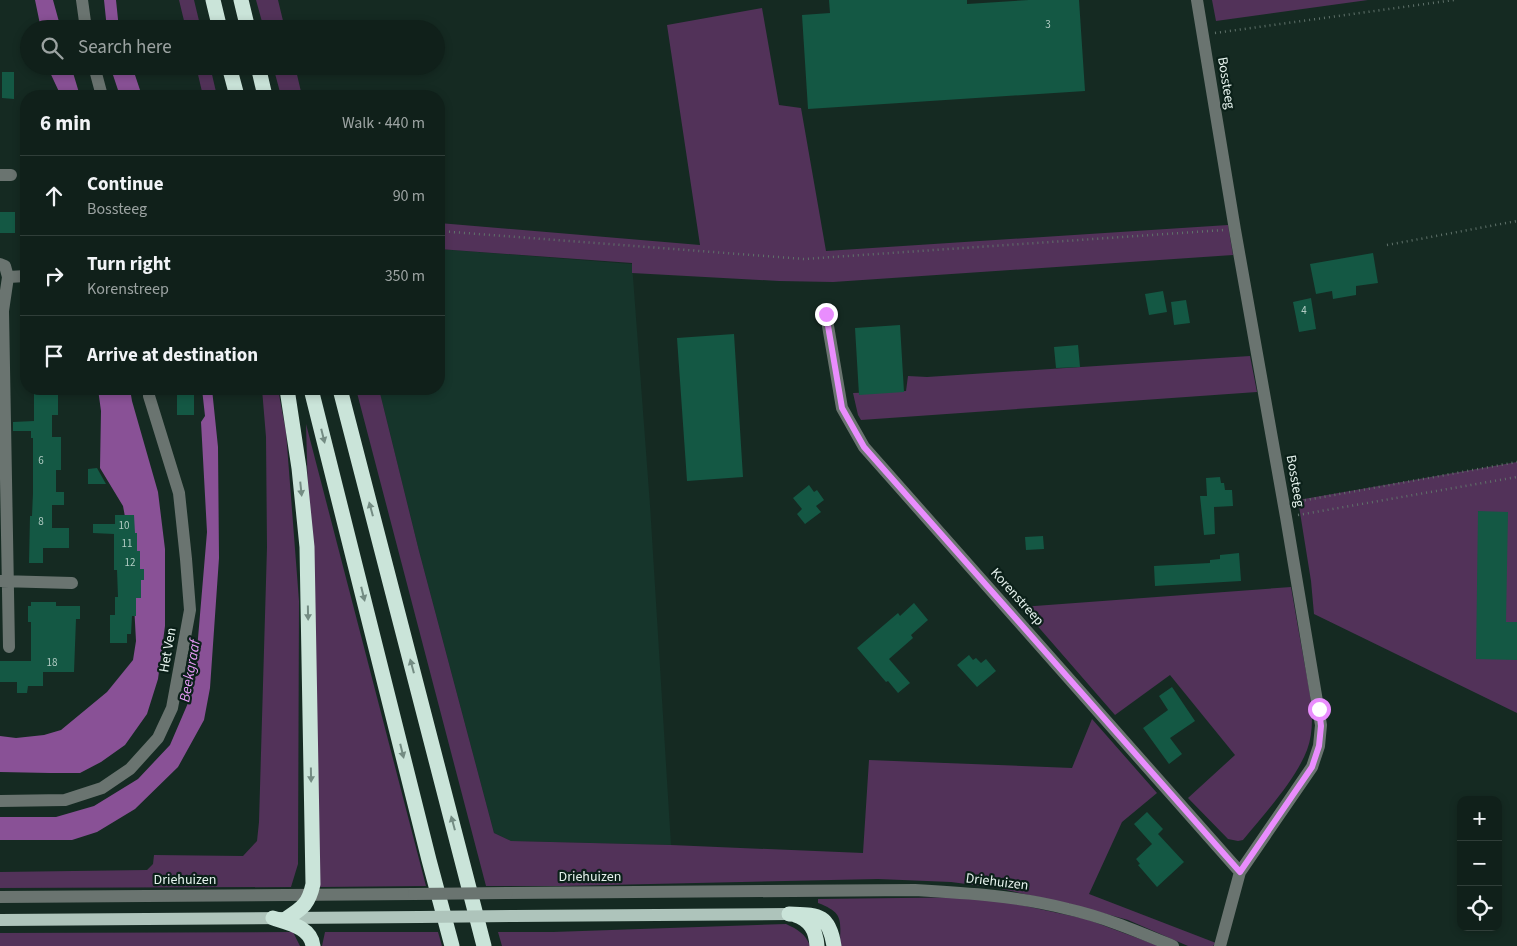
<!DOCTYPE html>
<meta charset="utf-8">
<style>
body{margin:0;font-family:"Source Sans 3",sans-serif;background:#192823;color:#f1f3f6}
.controls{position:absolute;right:15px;bottom:15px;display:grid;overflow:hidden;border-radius:10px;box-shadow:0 2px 8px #0003}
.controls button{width:45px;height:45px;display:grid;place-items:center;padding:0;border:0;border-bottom:1px solid #303e39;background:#10201a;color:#f1f3f6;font:25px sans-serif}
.stop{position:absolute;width:15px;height:15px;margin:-11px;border:4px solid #e98dfd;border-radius:50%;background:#fff}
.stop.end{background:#e98dfd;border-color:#fff;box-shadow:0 1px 5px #0008}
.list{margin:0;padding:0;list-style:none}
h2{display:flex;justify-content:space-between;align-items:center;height:65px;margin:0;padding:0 20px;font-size:21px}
h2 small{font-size:16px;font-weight:400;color:#9ca3a2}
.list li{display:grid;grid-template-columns:32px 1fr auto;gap:15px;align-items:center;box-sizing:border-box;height:80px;padding:0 20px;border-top:1px solid #303e39}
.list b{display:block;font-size:19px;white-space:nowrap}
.list p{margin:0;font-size:16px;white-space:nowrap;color:#9ca3a2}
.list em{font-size:16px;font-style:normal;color:#9ca3a2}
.icon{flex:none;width:28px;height:28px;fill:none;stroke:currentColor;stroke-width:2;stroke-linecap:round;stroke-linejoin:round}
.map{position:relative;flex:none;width:1517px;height:946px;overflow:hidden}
.search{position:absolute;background:#10201a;box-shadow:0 2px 8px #0003;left:20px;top:20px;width:425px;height:55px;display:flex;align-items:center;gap:12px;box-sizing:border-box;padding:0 18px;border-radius:28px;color:#9ca3a2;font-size:19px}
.panel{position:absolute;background:#10201a;box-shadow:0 2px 8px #0003;left:20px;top:90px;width:425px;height:305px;border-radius:20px}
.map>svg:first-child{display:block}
</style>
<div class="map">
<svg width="1517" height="946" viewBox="0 0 1517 946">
<rect width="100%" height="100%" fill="#152a22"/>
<path fill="#16352b" d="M439,249L632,264L650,505L671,845L511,841L494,833L419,551L379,389H439Z"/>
<path fill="#523259" d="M179,0H194L201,29H186Z
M256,0H278L285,29H264Z
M1212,0H1368L1216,21Z
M762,8L779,105L801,108L826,251L1228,225L1233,255L833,282L779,281L632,273V263L439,249V223L700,245L667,25Z
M196,66H210L217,96H203Z
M273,66H295L302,96H281Z
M1250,356L1257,392L861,420L858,415L853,393L906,391L908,376L927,377Z
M262,389H278L286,432L299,601L298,864L291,887L0,888V872L147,870L153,864L154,855L243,856L257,841L259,822L267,547L266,437Z
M356,389H379L419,551L494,833L511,841L671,845L863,853L869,760L1072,768L1092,719L1157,793L1122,822L1089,894L1216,943L1213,946H1188L1128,920L1070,904L997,888L951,882L878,879L561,886H486Z
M306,424L426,886L319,887Z
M1517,462V713L1314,614L1311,581L1298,500Z
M1291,587C1295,610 1299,633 1303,655C1308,685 1318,721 1307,750C1295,781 1264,814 1243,840L1238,841L1228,839L1188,798L1235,755L1170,675L1115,715L1021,607Z
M983,897L1086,919L1159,946H840C840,921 845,913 818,903V899Z
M786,924C797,929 806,934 810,946H502L498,932H553Z
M293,932L300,946H0V933Z
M325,932H438L442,946H322Z"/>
<path fill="#895196" d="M35,0H53L61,29H41Z
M104,0H116L119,29H107Z
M47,66H71L80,96H61Z
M110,66H132L142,96H120Z
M98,389H130L132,401L158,492L165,549V626L158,679L147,714L125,745L101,762L80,773H50L0,772V736L16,738L44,735L61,730L107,692L133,660L136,641L131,549L123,506L100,468L101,411Z
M202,389H212L218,447L219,558L210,688L204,720L178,767L135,809L97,832L72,840H0V817H56L94,806L138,779L170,745L188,703L197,650L207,532L201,422L205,416Z"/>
<path fill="#145844" d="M829,0H967V4L1029,0H1079L1085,91L808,109L802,15L830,13Z
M2,72H14V99L2,98Z
M0,212H15V233H0Z
M1373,253L1378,283L1356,286V295L1333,299L1332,291L1316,294L1310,264Z
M1163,291L1167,312L1149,315L1145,294Z
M1311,298L1316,329L1299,332L1293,302Z
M1186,300L1190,323L1174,325L1171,302Z
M900,325L904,392L859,395L855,328Z
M734,334L743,477L687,481L677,338Z
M1078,345L1080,367L1056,368L1054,347Z
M177,389H194V415H177Z
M34,391H58V415H52V437H61V470H56V492H64V505H52V528H69V548H43V563H29L30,516H32L33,493V438H31V431H13V422L34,421Z
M97,468L106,484H88V469Z
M1220,477L1221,483H1224L1225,490H1232L1233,506L1214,507L1215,534L1204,535L1200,496H1207L1206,478Z
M809,485L814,492L817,490L824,500L816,506L821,512L805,524L797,514L802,509L793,498Z
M1478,511L1508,512L1506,622H1517V660L1476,659Z
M115,515H134L135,533H137V551H140V569H144V580H141V598H136V616H132L131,634H127V643H110V615H115V597H118L117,570H114V534L93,533V524H115Z
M1043,536L1044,549L1026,550L1025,537Z
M1239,553L1241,581L1155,586L1154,566L1210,563V560L1220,559V555Z
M31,602H56V606H80V619H76L74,672H43V686H28L27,693H17V682H0V661H31V622H28V606H31Z
M914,603L928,620L911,635L913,638L889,659L910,683L898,693L888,681L886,682L857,648L898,613L900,616Z
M969,655L973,660L976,658L981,663L986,659L996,671L977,687L957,665Z
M1172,687L1195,721L1170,738L1182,754L1169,764L1143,728L1168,710L1159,696Z
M1147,812L1163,829L1158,834L1184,862L1157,887L1138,865L1140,864L1136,859L1152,844L1134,824Z"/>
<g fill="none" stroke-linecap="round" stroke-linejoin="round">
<path stroke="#60726b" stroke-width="2.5" stroke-dasharray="1 4" stroke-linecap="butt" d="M1215,33L1454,0
M439,231L804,259L1224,230
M1387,245L1517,221
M1295,502L1517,462
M1298,515L1517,477"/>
<path stroke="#6a7470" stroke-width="12" d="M82,0L86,29
M1197,0L1235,230L1286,517L1321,725L1319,746L1312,767L1240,872L1220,946
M94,66L102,96
M0,175H11
M0,264L5,266L8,277
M826,314L842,408L864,447L1240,872
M0,581L72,583
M9,647L3,311L8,277L26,276
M0,801L65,800L102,788L130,769L158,738L172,708L190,610L186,559L179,493L149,396V389
M507,893L915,890C967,893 1018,896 1068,909C1104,917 1139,932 1173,946
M0,897L414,894"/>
<path stroke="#aec4bb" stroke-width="12" d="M513,916L789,914
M0,920L420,917"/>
<path stroke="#cae4d9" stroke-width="15" d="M213,0L220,29
M241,0L248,29
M229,66L237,96
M258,66L265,96
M287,389L299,468L307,547L313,884C309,903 303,908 287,918
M311,389L429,860L452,946
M340,389L484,946
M789,914C817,915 829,913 834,946
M795,915C810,920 816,930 817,946
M273,918C288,923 311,927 313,946"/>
<path stroke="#6a7470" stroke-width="12" d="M414,894L507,893"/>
<path stroke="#aec4bb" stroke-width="12" d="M420,917L513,916"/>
</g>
<defs><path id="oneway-solid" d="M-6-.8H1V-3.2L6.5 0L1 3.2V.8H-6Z" transform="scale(1.25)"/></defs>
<g fill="#748c83">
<use href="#oneway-solid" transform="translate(323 436) rotate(76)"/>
<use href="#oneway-solid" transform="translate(301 489) rotate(84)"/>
<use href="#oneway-solid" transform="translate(371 509) rotate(-105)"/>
<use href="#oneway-solid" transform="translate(363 594) rotate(76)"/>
<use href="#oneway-solid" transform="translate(308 613) rotate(89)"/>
<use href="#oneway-solid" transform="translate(412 666) rotate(-105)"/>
<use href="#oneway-solid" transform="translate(402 751) rotate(76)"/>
<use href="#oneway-solid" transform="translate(311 775) rotate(89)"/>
<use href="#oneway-solid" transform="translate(453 823) rotate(-105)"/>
</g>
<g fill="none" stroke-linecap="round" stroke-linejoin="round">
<path stroke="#e98dfd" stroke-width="6" d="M826,314L842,408L864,447L1240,872L1312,767L1319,746L1321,726L1319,709"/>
</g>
<g text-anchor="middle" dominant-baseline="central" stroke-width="4.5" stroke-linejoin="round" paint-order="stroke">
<g font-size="11" fill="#b2ccc4">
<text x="1048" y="24">3</text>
<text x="1304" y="310">4</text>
<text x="41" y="460">6</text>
<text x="41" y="521">8</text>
<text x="124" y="525">10</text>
<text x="127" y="543">11</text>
<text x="130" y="562">12</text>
<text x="52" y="662">18</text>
</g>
<g font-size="14" fill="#e6f3ee" stroke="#0b2019">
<text transform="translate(1226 83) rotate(81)">Bossteeg</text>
<text transform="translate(1295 481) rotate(80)">Bossteeg</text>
<text transform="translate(1017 597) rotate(48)">Korenstreep</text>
<text transform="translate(168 650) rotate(-80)">Het Ven</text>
<text x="590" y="877">Driehuizen</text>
<text x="185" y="880">Driehuizen</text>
<text transform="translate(997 882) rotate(7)">Driehuizen</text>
</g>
<g font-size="15" font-style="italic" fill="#ea9cfa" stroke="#0b2019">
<text transform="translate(190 671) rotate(-80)">Beekgraaf</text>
</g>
</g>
</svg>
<div class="controls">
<button>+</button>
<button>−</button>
<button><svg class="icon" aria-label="locate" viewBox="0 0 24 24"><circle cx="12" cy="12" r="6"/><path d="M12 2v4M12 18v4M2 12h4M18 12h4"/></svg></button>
</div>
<div class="stop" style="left:1319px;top:709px"></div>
<div class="stop end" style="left:826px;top:314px"></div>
<div class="search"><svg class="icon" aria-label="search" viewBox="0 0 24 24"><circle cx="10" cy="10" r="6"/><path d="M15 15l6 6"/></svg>Search here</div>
<section class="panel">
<h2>6 min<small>Walk · 440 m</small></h2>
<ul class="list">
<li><svg class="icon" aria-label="ahead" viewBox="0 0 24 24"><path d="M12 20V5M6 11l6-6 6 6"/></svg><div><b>Continue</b><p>Bossteeg</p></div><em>90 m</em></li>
<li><svg class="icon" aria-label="right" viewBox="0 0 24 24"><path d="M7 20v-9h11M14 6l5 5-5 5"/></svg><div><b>Turn right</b><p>Korenstreep</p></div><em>350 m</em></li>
<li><svg class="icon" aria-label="arrive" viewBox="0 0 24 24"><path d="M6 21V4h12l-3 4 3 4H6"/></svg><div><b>Arrive at destination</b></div></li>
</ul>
</section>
</div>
